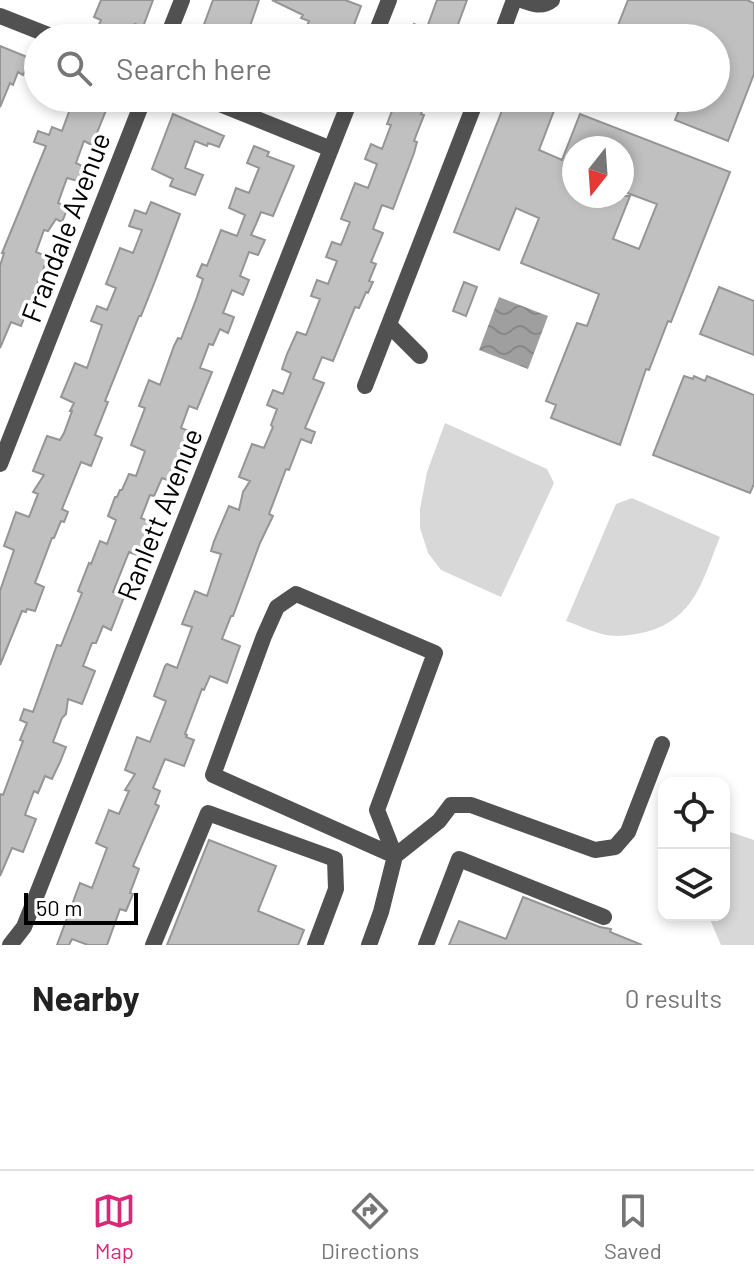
<!DOCTYPE html>
<style>
body{margin:0;font-family:Barlow,sans-serif;background:#f6f6f6;color:#222}
.controls{position:absolute;right:24px;bottom:24px;display:grid;overflow:hidden;border-radius:16px;box-shadow:0 4px 12px #0003}
.controls button{width:72px;height:72px;display:grid;place-items:center;padding:0;border:0;border-bottom:2px solid #e0e0e0;background:#fff;color:#222;font:40px sans-serif}
.compass{position:absolute;left:562px;top:136px;width:72px;height:72px;border-radius:50%;background:#fff;box-shadow:0 4px 12px #0003;rotate:197deg}
.scale{position:absolute;left:24px;bottom:20px;width:114px;box-sizing:border-box;padding-left:8px;border:4px solid #000;border-top:0;font-size:22px;line-height:28px;white-space:nowrap;color:#000;-webkit-text-stroke:6px #fff;paint-order:stroke}
.list{margin:0;padding:0;list-style:none}
h2{display:flex;justify-content:space-between;align-items:center;height:104px;margin:0;padding:0 32px;font-size:34px}
h2 small{font-size:26px;font-weight:400;color:#767676}
.icon{flex:none;width:44px;height:44px;fill:none;stroke:currentColor;stroke-width:2;stroke-linecap:round;stroke-linejoin:round}
.map{position:relative;flex:none;width:754px;height:945px;overflow:hidden}
.search{position:absolute;background:#fff;box-shadow:0 4px 12px #0003;left:24px;right:24px;top:24px;height:88px;display:flex;align-items:center;gap:20px;box-sizing:border-box;padding:0 28px;border-radius:44px;color:#767676;font-size:30px}
.sheet{height:224px;background:#fff}
nav{display:flex;justify-content:space-around;align-items:center;box-sizing:border-box;height:112px;border-top:2px solid #e0e0e0;background:#fff;font-size:22px;color:#767676}
nav a{display:grid;justify-items:center;gap:4px}
nav .on{color:#db2777}
.map>svg:first-child{display:block}
</style>
<div class="map">
<svg width="754" height="945" viewBox="0 0 754 945">
<defs>
<pattern id="water-waves" width="16" height="10" patternUnits="userSpaceOnUse" patternTransform="scale(2)"><rect width="16" height="10" fill="#9f9f9f"/><path d="M0 5q4-4 8 0t8 0" fill="none" stroke="#878787"/></pattern>
</defs>
<rect width="100%" height="100%" fill="#fff"/>
<path fill="#d8d8d8" d="M445,423L547,469L554,483L501,597L441,570L428,553L420,528V509L427,472Z
M632,498L720,537C703,579 695,619 646,632C631,635 617,638 602,634C590,631 578,625 566,621L616,504Z
M724,830L754,840V945H721L708,915H724Z"/>
<path fill="url(#water-waves)" d="M499,297L548,316L528,369L479,350Z"/>
<path fill="#c0c0c0" stroke="#959595" stroke-width="2" fill-rule="evenodd" d="M101,0H153L143,27L135,24L129,38L98,27L101,20L94,17Z
M213,0H259L246,38L220,27L216,38H199Z
M272,0H345L361,6L349,38H302L309,21L301,18L303,15Z
M437,0H467L453,38H409L414,24L426,30Z
M628,0H747L754,3V74L728,141L675,120L684,98H716V38H692L676,32L673,38H613Z
M0,46L32,59L23,75L18,72L13,85L10,83L0,107Z
M74,98H111L92,145L84,141L76,163L84,167L78,181L67,178L58,203L68,207L62,222L56,219L48,231L44,230L36,252L48,257L21,326L11,322L0,348V266L4,253H2L46,146L34,142L38,131L49,135L52,127L62,131Z
M397,98H412L410,103L423,108L421,114L424,115L414,141L417,142L414,153L393,209L382,205L373,229L383,233L371,262L376,264L369,281L373,282L368,293L366,292L359,308L355,307L333,361L322,357L313,379L324,383L305,428L315,432L311,443L301,439L289,470L286,469L269,514L273,516L260,543L233,616H231L222,639L240,646L227,683L210,676L204,690L202,689L185,734L187,735L186,737L194,740L184,766L165,759L153,788L160,791L155,804L159,806L133,866L139,869L130,893L133,894L126,911L120,909L107,945H88L72,939L69,945H57L80,883L92,888L107,848L96,843L102,828L109,810L119,814L129,791L125,790L135,774L125,770L137,737L150,742L166,701L154,696L165,666L167,664L177,668L192,627L182,624L195,591L207,596L221,554L211,551L214,541L229,506L239,510L243,492L250,481L239,477L252,444L264,448L273,427L271,425L277,409L267,405L273,390L283,394L291,373L282,369L287,354L297,332L306,335L320,299L311,296L317,280L328,284L337,261L326,257L332,242L341,245L350,222L341,219L355,183L368,188L377,164L365,159L371,144L382,149L391,125L387,124Z
M507,98H531L555,108L539,150L562,160L580,114L730,172L671,322L668,321L649,370L646,369L620,445L551,418L556,405L546,401L577,323L587,326L599,294L521,263L539,218L516,208L499,250L454,232ZM574,148H622V191L657,204L639,249L613,239L630,196H574Z
M173,114L224,136L219,147L208,143L207,146L195,141L185,168L203,175L195,195L170,186L173,179L152,169Z
M254,146L269,152L267,156L294,166L273,216L261,212L256,224L251,235L265,240L258,255L249,252L240,276L249,280L243,295L232,290L223,313L234,317L228,333L220,329L213,345L209,344L200,368L212,372L197,409L189,406L181,428L189,431L170,481L162,478L154,496L150,495L141,518L153,523L140,556L129,552L113,592L124,597L111,630L103,626L96,643H92L83,666L95,671L82,704L68,699L66,714L62,718L53,742L66,747L60,762L52,779L45,776L38,793L34,791L25,815L36,819L23,852L12,848L0,876V794L3,795L23,741L20,740L27,723L20,720L24,709L33,712L57,645L61,646L82,593L78,591L89,563L91,564L100,541L107,544L116,520L108,516L115,497H117L120,490H122L129,474L136,476L145,451L131,445L145,408L139,406L149,380L160,385L174,346L178,338L181,339L197,297L203,279L197,276L202,264L207,266L221,230L237,236L245,215L229,208L236,188L249,193L259,168L247,163Z
M151,202L180,214L155,281L141,316H139L105,401L108,402L95,435L102,438L91,466L81,462L62,509L68,512L64,522L61,521L54,538H52L35,583L44,587L35,611L27,609L26,612L22,611L0,665V591L14,550L4,546L16,512L29,517L38,494L33,492L44,475L33,471L47,436L60,440L64,433L72,411H70L74,403L61,397L75,363L87,368L102,325L91,321L97,306L107,310L116,288L106,284L120,248L133,253L142,230L129,226L135,210L146,214Z
M464,282L477,287L466,316L453,311Z
M719,287L754,301V355L700,334Z
M684,376L693,379L694,376L705,381L707,376L754,395V484L750,493L653,455Z
M209,840L276,866L258,911L304,930L298,945H167Z
M523,897L600,927L611,929L610,932L642,945H449L459,921L506,939Z"/>
<g fill="none" stroke-linecap="round" stroke-linejoin="round">
<path stroke="#515151" stroke-width="16" d="M521,0C532,4 542,8 552,0
M0,16L56,38
M167,38L182,0
M374,38L389,0
M500,38L514,0
M205,98L331,149
M389,325L420,356
M365,386L477,98
M0,464L144,98
M395,856L439,821L451,805H471L595,850L615,847L628,832L662,744
M10,945L24,927L351,98
M153,945L208,813L335,859L336,889L315,945
M369,945L381,912L395,856L377,810L435,653L296,594L277,607L264,636L213,775L395,856
M426,945L459,859L604,917"/>
</g>
<g text-anchor="middle" dominant-baseline="central" stroke-width="7" stroke-linejoin="round" paint-order="stroke">
<g font-size="28" fill="#000" stroke="#fff">
<text transform="translate(65 227) rotate(-69)">Frandale Avenue</text>
<text transform="translate(159 514) rotate(-68)">Ranlett Avenue</text>
</g>
</g>
</svg>
<div class="controls">
<button><svg class="icon" aria-label="locate" viewBox="0 0 24 24"><circle cx="12" cy="12" r="6"/><path d="M12 2v4M12 18v4M2 12h4M18 12h4"/></svg></button>
<button><svg class="icon" aria-label="layers" viewBox="0 0 24 24"><path d="M12 4l9 5-9 5-9-5zM3 14l9 5 9-5"/></svg></button>
</div>
<svg class="compass" viewBox="-18 -18 36 36"><path d="M0-13l5 13h-10z" fill="#e53935"/><path d="M0 13l5-13h-10z" fill="#767676"/></svg>
<div class="scale">50 m</div>
<div class="search"><svg class="icon" aria-label="search" viewBox="0 0 24 24"><circle cx="10" cy="10" r="6"/><path d="M15 15l6 6"/></svg>Search here</div>
</div>
<section class="sheet">
<h2>Nearby<small>0 results</small></h2>
<ul class="list">
</ul>
</section>
<nav>
<a class="on"><svg class="icon" aria-label="map" viewBox="0 0 24 24"><path d="M3 6l6-2 6 2 6-2v14l-6 2-6-2-6 2zM9 4v14M15 6v14"/></svg>Map</a>
<a><svg class="icon" aria-label="directions" viewBox="0 0 24 24"><path d="M12 3l9 9-9 9-9-9zM9 14v-3h6M13 9l2 2-2 2"/></svg>Directions</a>
<a><svg class="icon" aria-label="saved" viewBox="0 0 24 24"><path d="M7 4h10v16l-5-4-5 4z"/></svg>Saved</a>
</nav>
